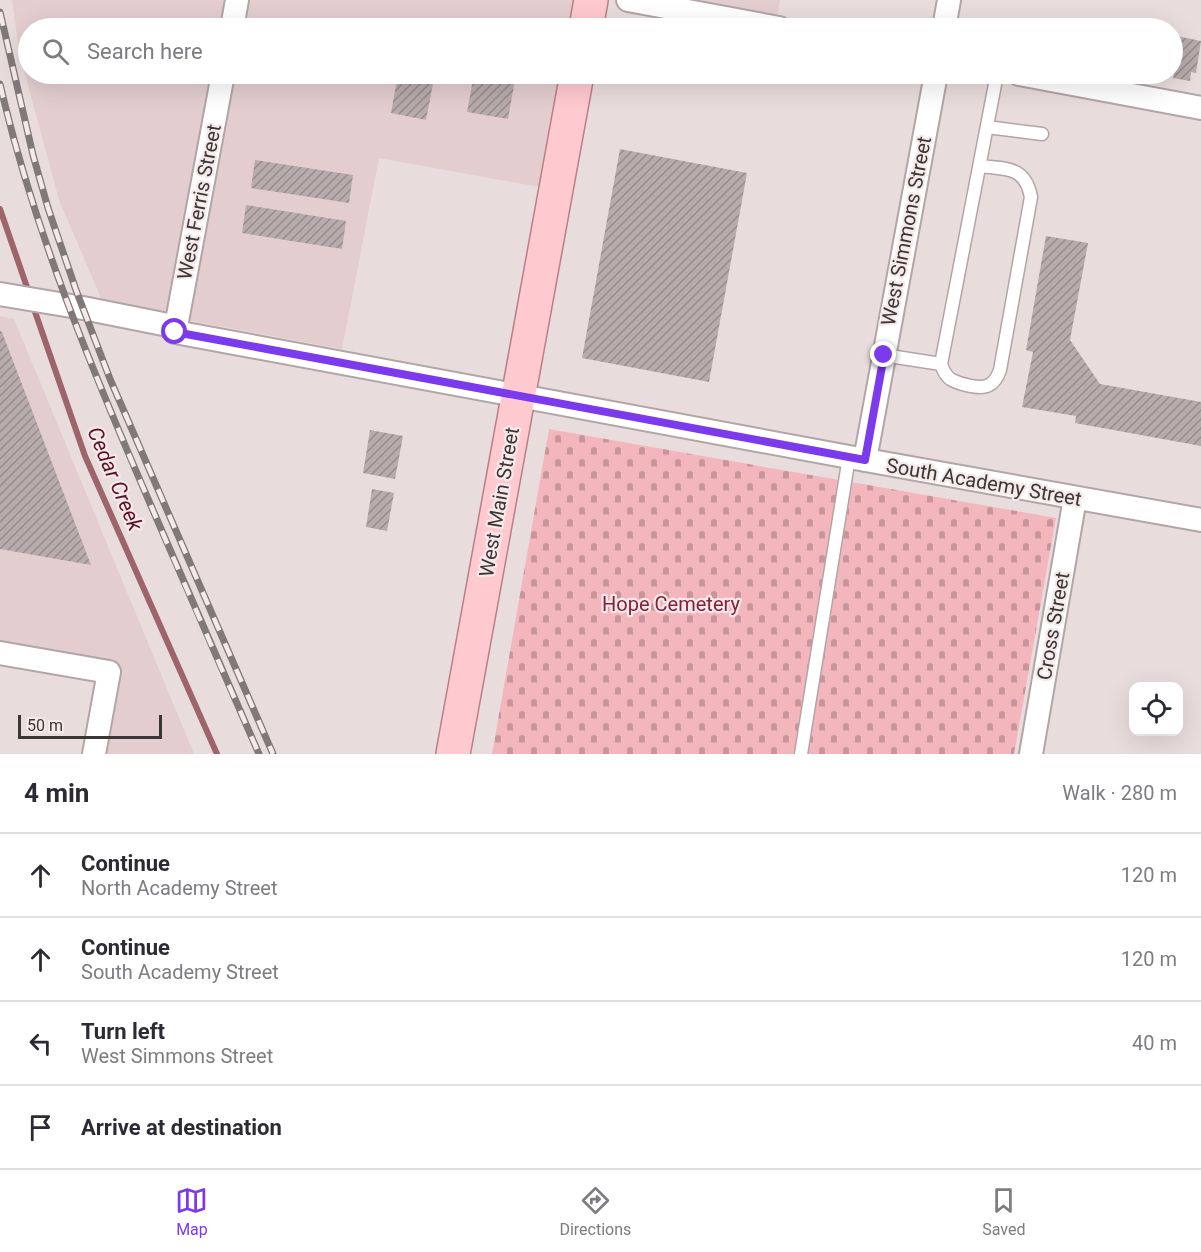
<!DOCTYPE html>
<meta charset="utf-8">
<style>
body{margin:0;font-family:Roboto,sans-serif;background:#f2f2f3;color:#2b2b33}
.controls{position:absolute;right:18px;bottom:18px;display:grid;overflow:hidden;border-radius:12px;box-shadow:0 6px 24px #0002}
.controls button{width:54px;height:54px;display:grid;place-items:center;padding:0;border:0;border-bottom:2px solid #e1e1e2;background:#fff;color:#2b2b33;font:30px sans-serif}
.scale{position:absolute;left:18px;bottom:15px;width:144px;box-sizing:border-box;padding-left:6px;border:3px solid #3b3636;border-top:0;font-size:16px;line-height:21px;white-space:nowrap;color:#3b3636;-webkit-text-stroke:4px #f6e9ea;paint-order:stroke}
.stop{position:absolute;width:18px;height:18px;margin:-14px;border:4px solid #7c3aed;border-radius:50%;background:#fff}
.stop.end{background:#7c3aed;border-color:#fff;box-shadow:0 2px 6px #0008}
.list{margin:0;padding:0;list-style:none}
h2{display:flex;justify-content:space-between;align-items:center;height:78px;margin:0;padding:0 24px;font-size:26px}
h2 small{font-size:20px;font-weight:400;color:#7c7c81}
.list li{display:grid;grid-template-columns:39px 1fr auto;gap:18px;align-items:center;box-sizing:border-box;height:84px;padding:0 24px;border-top:2px solid #e1e1e2}
.list b{display:block;font-size:22px;white-space:nowrap}
.list p{margin:0;font-size:20px;white-space:nowrap;color:#7c7c81}
.list em{font-size:20px;font-style:normal;color:#7c7c81}
.icon{flex:none;width:33px;height:33px;fill:none;stroke:currentColor;stroke-width:2;stroke-linecap:round;stroke-linejoin:round}
.map{position:relative;flex:none;width:1201px;height:754px;overflow:hidden}
.search{position:absolute;background:#fff;box-shadow:0 6px 24px #0002;left:18px;right:18px;top:18px;height:66px;display:flex;align-items:center;gap:15px;box-sizing:border-box;padding:0 21px;border-radius:33px;color:#7c7c81;font-size:22px}
.sheet{height:414px;background:#fff}
nav{display:flex;justify-content:space-around;align-items:center;box-sizing:border-box;height:84px;border-top:2px solid #e1e1e2;background:#fff;font-size:16px;color:#7c7c81}
nav a{display:grid;justify-items:center;gap:3px}
nav .on{color:#7c3aed}
.map>svg:first-child{display:block}
</style>
<div class="map">
<svg width="1201" height="754" viewBox="0 0 1201 754">
<defs>
<pattern id="cemetery-stones" width="16" height="16" patternUnits="userSpaceOnUse" patternTransform="scale(1.5)"><rect width="16" height="16" fill="#f4b6bd"/><path d="M2 7V4a2 2 0 0 1 4 0v3zM10 15v-3a2 2 0 0 1 4 0v3z" fill="#c7959a"/></pattern>
<pattern id="building-hatch" width="6" height="6" patternUnits="userSpaceOnUse" patternTransform="scale(1.5)"><rect width="6" height="6" fill="#b8abac"/><path d="M-1 1l2-2M0 6l6-6M5 7l2-2" fill="none" stroke="#978c8d"/></pattern>
</defs>
<rect width="100%" height="100%" fill="#e9dcdd"/>
<path fill="#e3cdcf" d="M12,0H591L586,28H28V74H577L556,190L379,158L342,349L104,305L59,200L19,51Z
M628,0H780L775,28Z
M0,316L14,319L194,754H96L118,668L0,644Z"/>
<path fill="url(#cemetery-stones)" d="M549,429L1056,518L1014,754H492Z"/>
<g fill="none" stroke-linecap="round" stroke-linejoin="round">
<path stroke="#9e646c" stroke-width="6" d="M0,209L29,293
M33,306L85,456L217,754"/>
</g>
<path fill="url(#building-hatch)" d="M1172,35L1201,41L1196,73L1191,72L1190,81L1173,78L1175,69L1172,68Z
M398,74H435L426,120L391,113Z
M474,74H516L508,119L467,112Z
M620,149L747,173L709,382L582,358Z
M255,160L353,175L349,203L251,188Z
M246,205L346,221L342,249L242,233Z
M1046,236L1088,243L1070,340L1100,384L1201,402V446L1075,423L1076,416L1022,407L1033,352L1026,350Z
M0,331L2,332L91,565L0,549Z
M370,430L403,436L395,479L363,473Z
M372,489L394,493L387,531L366,527Z"/>
<g fill="none" stroke-linecap="round" stroke-linejoin="round">
<defs>
<path id="service" d="M987,127L1042,134
M883,355L941,364C943,370 946,377 952,380C960,384 980,390 989,385C995,382 998,376 1000,370L1031,197C1025,166 1006,169 980,166
M941,364L997,74
M801,754L849,457"/>
<path id="minor" d="M628,0L779,28
M232,28L237,0
M944,28L949,0
M1019,74L1201,108
M0,294L83,308L168,325L175,332L849,457L1201,520
M175,332L223,74
M865,460L936,74
M0,653L109,672L94,754
M1031,754L1075,498"/>
<path id="primary" d="M586,28L591,0
M453,754L577,74"/>
</defs>
<use href="#service" stroke="#b2a5a7" stroke-width="15"/>
<use href="#minor" stroke="#b2a5a7" stroke-width="26"/>
<use href="#primary" stroke="#ba7e86" stroke-width="36"/>
<use href="#service" stroke="#fff" stroke-width="12"/>
<use href="#minor" stroke="#fff" stroke-width="22"/>
<use href="#primary" stroke="#ffc9d0" stroke-width="33"/>
<defs>
<path id="rail" d="M0,12L33,155L48,208L76,290L110,379L273,754
M0,84C34,231 92,370 152,508C187,590 223,672 259,754"/>
</defs>
<use href="#rail" stroke="#807879" stroke-width="7"/>
<use href="#rail" stroke="#f6e9ea" stroke-width="4.5" stroke-dasharray="14" stroke-linecap="butt"/>
</g>
<g fill="none" stroke-linecap="round" stroke-linejoin="round">
<path stroke="#7c3aed" stroke-width="8" d="M175,332L865,460L884,355"/>
</g>
<g text-anchor="middle" dominant-baseline="central" stroke-width="4.5" stroke-linejoin="round" paint-order="stroke">
<g font-size="20" fill="#3b3636" stroke="#f6e9ea">
<text transform="translate(199 202) rotate(-79)">West Ferris Street</text>
<text transform="translate(906 231) rotate(-79)">West Simmons Street</text>
<text transform="translate(984 482) rotate(10)">South Academy Street</text>
<text transform="translate(499 502) rotate(-80)">West Main Street</text>
<text transform="translate(1053 626) rotate(-80)">Cross Street</text>
</g>
<g font-size="20" fill="#842139" stroke="#f6e9ea">
<text x="671" y="604">Hope Cemetery</text>
</g>
<g font-size="21" font-style="italic" fill="#5c1125" stroke="#f6e9ea">
<text transform="translate(115 479) rotate(67)">Cedar Creek</text>
</g>
</g>
</svg>
<div class="controls">
<button><svg class="icon" aria-label="locate" viewBox="0 0 24 24"><circle cx="12" cy="12" r="6"/><path d="M12 2v4M12 18v4M2 12h4M18 12h4"/></svg></button>
</div>
<div class="scale">50 m</div>
<div class="stop" style="left:175px;top:332px"></div>
<div class="stop end" style="left:884px;top:355px"></div>
<div class="search"><svg class="icon" aria-label="search" viewBox="0 0 24 24"><circle cx="10" cy="10" r="6"/><path d="M15 15l6 6"/></svg>Search here</div>
</div>
<section class="sheet">
<h2>4 min<small>Walk · 280 m</small></h2>
<ul class="list">
<li><svg class="icon" aria-label="ahead" viewBox="0 0 24 24"><path d="M12 20V5M6 11l6-6 6 6"/></svg><div><b>Continue</b><p>North Academy Street</p></div><em>120 m</em></li>
<li><svg class="icon" aria-label="ahead" viewBox="0 0 24 24"><path d="M12 20V5M6 11l6-6 6 6"/></svg><div><b>Continue</b><p>South Academy Street</p></div><em>120 m</em></li>
<li><svg class="icon" aria-label="left" viewBox="0 0 24 24"><path d="M17 20v-9H6M10 6l-5 5 5 5"/></svg><div><b>Turn left</b><p>West Simmons Street</p></div><em>40 m</em></li>
<li><svg class="icon" aria-label="arrive" viewBox="0 0 24 24"><path d="M6 21V4h12l-3 4 3 4H6"/></svg><div><b>Arrive at destination</b></div></li>
</ul>
</section>
<nav>
<a class="on"><svg class="icon" aria-label="map" viewBox="0 0 24 24"><path d="M3 6l6-2 6 2 6-2v14l-6 2-6-2-6 2zM9 4v14M15 6v14"/></svg>Map</a>
<a><svg class="icon" aria-label="directions" viewBox="0 0 24 24"><path d="M12 3l9 9-9 9-9-9zM9 14v-3h6M13 9l2 2-2 2"/></svg>Directions</a>
<a><svg class="icon" aria-label="saved" viewBox="0 0 24 24"><path d="M7 4h10v16l-5-4-5 4z"/></svg>Saved</a>
</nav>
